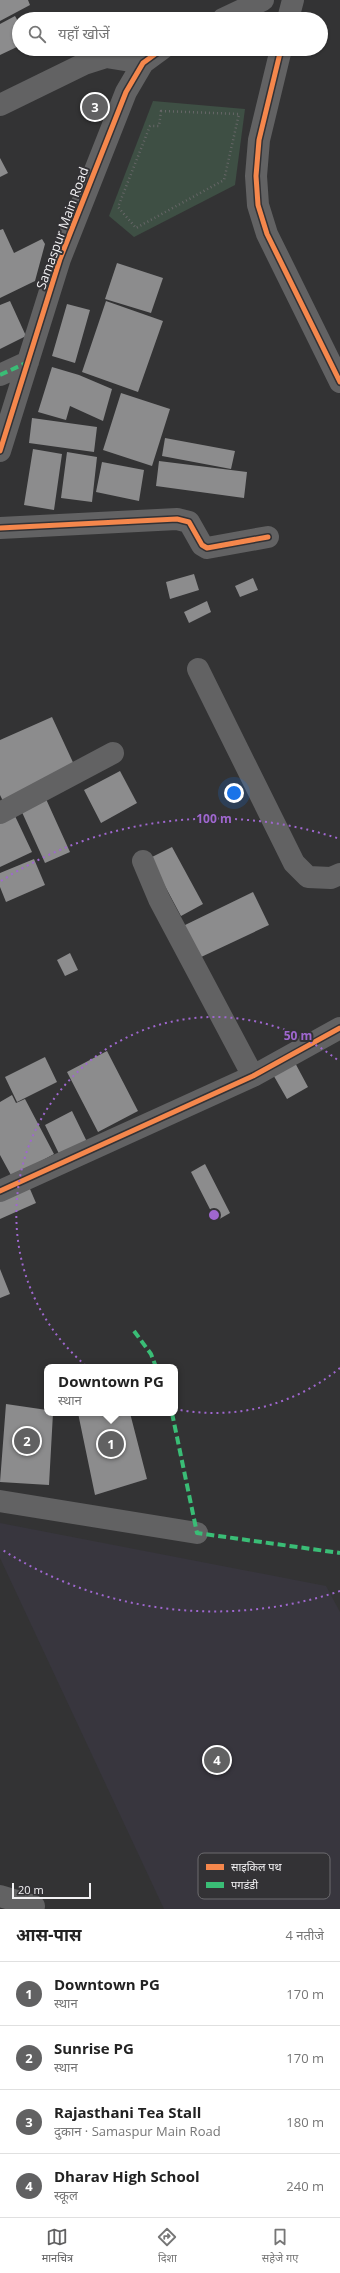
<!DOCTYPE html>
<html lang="hi">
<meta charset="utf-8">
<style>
body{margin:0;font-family:"Open Sans","Noto Sans Devanagari",sans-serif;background:#f2f2f2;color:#222}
.scale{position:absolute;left:12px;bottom:10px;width:79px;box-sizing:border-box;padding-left:4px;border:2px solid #f2f1f3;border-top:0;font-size:11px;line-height:14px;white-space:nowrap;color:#f2f1f3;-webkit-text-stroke:3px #333235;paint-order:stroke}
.you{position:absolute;left:234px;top:793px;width:14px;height:14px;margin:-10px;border:3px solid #fff;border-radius:50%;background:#1a73e8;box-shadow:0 0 0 6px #1a73e833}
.badge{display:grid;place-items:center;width:26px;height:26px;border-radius:50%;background:#616162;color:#fff;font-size:13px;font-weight:700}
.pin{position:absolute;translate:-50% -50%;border:2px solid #fff;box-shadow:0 1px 4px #0006}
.popup{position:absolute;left:44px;top:1364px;width:134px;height:52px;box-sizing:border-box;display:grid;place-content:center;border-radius:8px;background:#fff;filter:drop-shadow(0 1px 3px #0005);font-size:13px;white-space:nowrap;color:#767676}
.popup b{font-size:15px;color:#222}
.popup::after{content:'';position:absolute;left:50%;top:100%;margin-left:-8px;border:8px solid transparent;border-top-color:#fff}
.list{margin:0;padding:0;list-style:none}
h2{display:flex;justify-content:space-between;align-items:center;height:52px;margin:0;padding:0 16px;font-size:17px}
h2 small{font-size:13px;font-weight:400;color:#767676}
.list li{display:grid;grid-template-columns:26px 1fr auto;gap:12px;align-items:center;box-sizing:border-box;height:64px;padding:0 16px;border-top:1px solid #e0e0e0}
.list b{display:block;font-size:15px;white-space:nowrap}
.list p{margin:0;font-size:13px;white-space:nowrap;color:#767676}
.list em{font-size:13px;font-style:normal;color:#767676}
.icon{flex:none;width:22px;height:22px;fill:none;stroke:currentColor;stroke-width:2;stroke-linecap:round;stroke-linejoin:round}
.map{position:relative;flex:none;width:340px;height:1909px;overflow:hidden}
.search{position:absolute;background:#fff;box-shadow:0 1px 3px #0004;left:12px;right:12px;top:12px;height:44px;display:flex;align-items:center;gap:10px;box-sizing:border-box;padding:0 14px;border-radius:22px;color:#767676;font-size:15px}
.sheet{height:308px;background:#fff}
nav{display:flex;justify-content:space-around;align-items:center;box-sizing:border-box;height:56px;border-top:1px solid #e0e0e0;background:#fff;font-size:11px;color:#767676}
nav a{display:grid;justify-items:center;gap:2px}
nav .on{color:#616162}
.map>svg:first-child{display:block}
</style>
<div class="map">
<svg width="340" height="1909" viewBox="0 0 340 1909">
<rect width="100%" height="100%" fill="#333334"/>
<path fill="#38363e" d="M0,1523L326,1586L340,1612V1909H164L0,1558Z"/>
<path fill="#3e4f44" d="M153,101L245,109L235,185L134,237L109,216Z"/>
<path fill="#8c8c8d" d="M0,0H28L30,5L0,21Z
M15,16L19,23V46L0,55V24Z
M0,158L8,173L0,177Z
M3,229L14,253L42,239L45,244L35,281L0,298V230Z
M117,263L163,278L151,313L105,299Z
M10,301L26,336L0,349V305Z
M106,301L163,321L138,392L82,372Z
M67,304L90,310L75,363L52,356Z
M52,367L79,375L112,389L103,421L70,406L66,420L38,412Z
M121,393L170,409L152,466L103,450Z
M32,418L97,427L94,452L29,443Z
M165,438L235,451L231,469L162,456Z
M33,449L62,454L54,510L24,505Z
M67,452L97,457L92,502L61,498Z
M159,461L247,472L244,498L156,486Z
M102,462L144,470L139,501L96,492Z
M194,574L199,590L170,599L166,582Z
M253,578L258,590L240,597L235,586Z
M207,601L211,612L189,623L184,612Z
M52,717L77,771L4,803L0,795V740Z
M120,771L137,803L101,823L84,790Z
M46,799L70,852L45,863L21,810Z
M15,816L32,852L0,867V823Z
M172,847L203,904L181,916L150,858Z
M34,859L45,885L6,902L0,887V873Z
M253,892L269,925L199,958L183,926Z
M70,953L78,970L65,976L57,960Z
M107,1051L138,1111L98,1132L67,1072Z
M45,1057L57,1082L17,1102L5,1077Z
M293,1059L308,1087L287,1099L271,1071Z
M12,1095L16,1103L25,1099L54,1154L12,1177L0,1155V1102Z
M72,1111L90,1148L63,1162L45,1125Z
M205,1164L230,1213L216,1221L191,1172Z
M27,1182L36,1203L0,1219V1195Z
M0,1269L10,1294L0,1298Z
M6,1404L47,1410V1413H53L49,1485L0,1482Z
M78,1413H130L147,1479L95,1495Z"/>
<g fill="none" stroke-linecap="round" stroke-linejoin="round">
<path stroke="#666667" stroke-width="2.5" stroke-dasharray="1 3" stroke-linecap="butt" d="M161,111L239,114L224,180L136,228L118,207L150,126H159Z"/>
<path stroke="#626263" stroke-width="22" d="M223,19L263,0
M288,19L293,0
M281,49L259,140L256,176L258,205L267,234L340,382
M0,105L84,64L106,57L143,63
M0,375L28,362
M0,451L60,259L126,92L143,63L162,49
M0,528L177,519L189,522L202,545L207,548L268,537
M198,669L294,863L308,877L331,878L340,874
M0,813L113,753
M143,861L159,899L253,1076
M0,1191L253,1076L340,1028
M0,1501L197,1533
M0,1896L34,1906"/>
<path stroke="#3abd76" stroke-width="4" stroke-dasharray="8 4" stroke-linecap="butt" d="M0,375L28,362
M134,1331L151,1354L156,1367
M172,1413L197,1533L340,1553"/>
<defs>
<path id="cycleway" d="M281,49L259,140L256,176L258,205L267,234L340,382
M0,451L60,259L126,92L143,63L162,49
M0,528L177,519L189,522L202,545L207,548L268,537
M0,1191L253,1076L340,1028"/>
</defs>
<use href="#cycleway" stroke="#333235" stroke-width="8"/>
<use href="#cycleway" stroke="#f5874c" stroke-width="5"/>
</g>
<g fill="none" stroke="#9f67cf" stroke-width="2" stroke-dasharray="2 4">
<path d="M340 1368A198 198 0 1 1 340 1062"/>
<path d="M340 1591A396 396 0 0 1 1 1549M1 881A396 396 0 0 1 340 839"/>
</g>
<g text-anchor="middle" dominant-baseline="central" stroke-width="4" stroke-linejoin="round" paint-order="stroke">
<g font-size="13" fill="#f2f1f3" stroke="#333235">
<text transform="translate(62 228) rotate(-70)">Samaspur Main Road</text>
</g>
</g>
<rect x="198" y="1853" width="132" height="46" rx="6" fill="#333235" stroke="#6c6b6e" stroke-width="1"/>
<rect x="206" y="1864" width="18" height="6" fill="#f5874c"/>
<rect x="206" y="1882" width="18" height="6" fill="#3abd76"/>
<g font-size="11" fill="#f2f1f3">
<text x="231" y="1871">साइकिल पथ</text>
<text x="231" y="1889">पगडंडी</text>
</g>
<circle cx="214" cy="1215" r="6" fill="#9f67cf" stroke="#333235" stroke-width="2"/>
<g font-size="12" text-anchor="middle" font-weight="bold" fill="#9f67cf" stroke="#333235" stroke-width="4" stroke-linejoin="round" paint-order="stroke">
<text x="214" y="823">100 m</text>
<text x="298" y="1040">50 m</text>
</g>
</svg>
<div class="scale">20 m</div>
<div class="you"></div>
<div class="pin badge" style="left:111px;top:1444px">1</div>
<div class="popup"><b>Downtown PG</b>स्थान</div>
<div class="pin badge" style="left:27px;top:1441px">2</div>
<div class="pin badge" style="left:95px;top:107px">3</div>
<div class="pin badge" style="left:217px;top:1760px">4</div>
<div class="search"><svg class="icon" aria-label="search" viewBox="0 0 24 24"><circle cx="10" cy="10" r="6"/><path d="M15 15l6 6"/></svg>यहाँ खोजें</div>
</div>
<section class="sheet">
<h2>आस-पास<small>4 नतीजे</small></h2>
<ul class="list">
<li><span class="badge">1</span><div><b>Downtown PG</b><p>स्थान</p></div><em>170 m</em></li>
<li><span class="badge">2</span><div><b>Sunrise PG</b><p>स्थान</p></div><em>170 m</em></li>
<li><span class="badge">3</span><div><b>Rajasthani Tea Stall</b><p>दुकान · Samaspur Main Road</p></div><em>180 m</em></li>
<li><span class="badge">4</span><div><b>Dharav High School</b><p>स्कूल</p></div><em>240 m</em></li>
</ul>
</section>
<nav>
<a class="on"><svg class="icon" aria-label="map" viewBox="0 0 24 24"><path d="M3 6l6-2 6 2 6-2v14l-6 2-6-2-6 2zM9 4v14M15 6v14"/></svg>मानचित्र</a>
<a><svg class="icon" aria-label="directions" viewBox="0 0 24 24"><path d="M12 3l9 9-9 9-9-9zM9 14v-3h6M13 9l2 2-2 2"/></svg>दिशा</a>
<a><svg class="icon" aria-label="saved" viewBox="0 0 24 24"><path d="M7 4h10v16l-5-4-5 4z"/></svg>सहेजे गए</a>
</nav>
